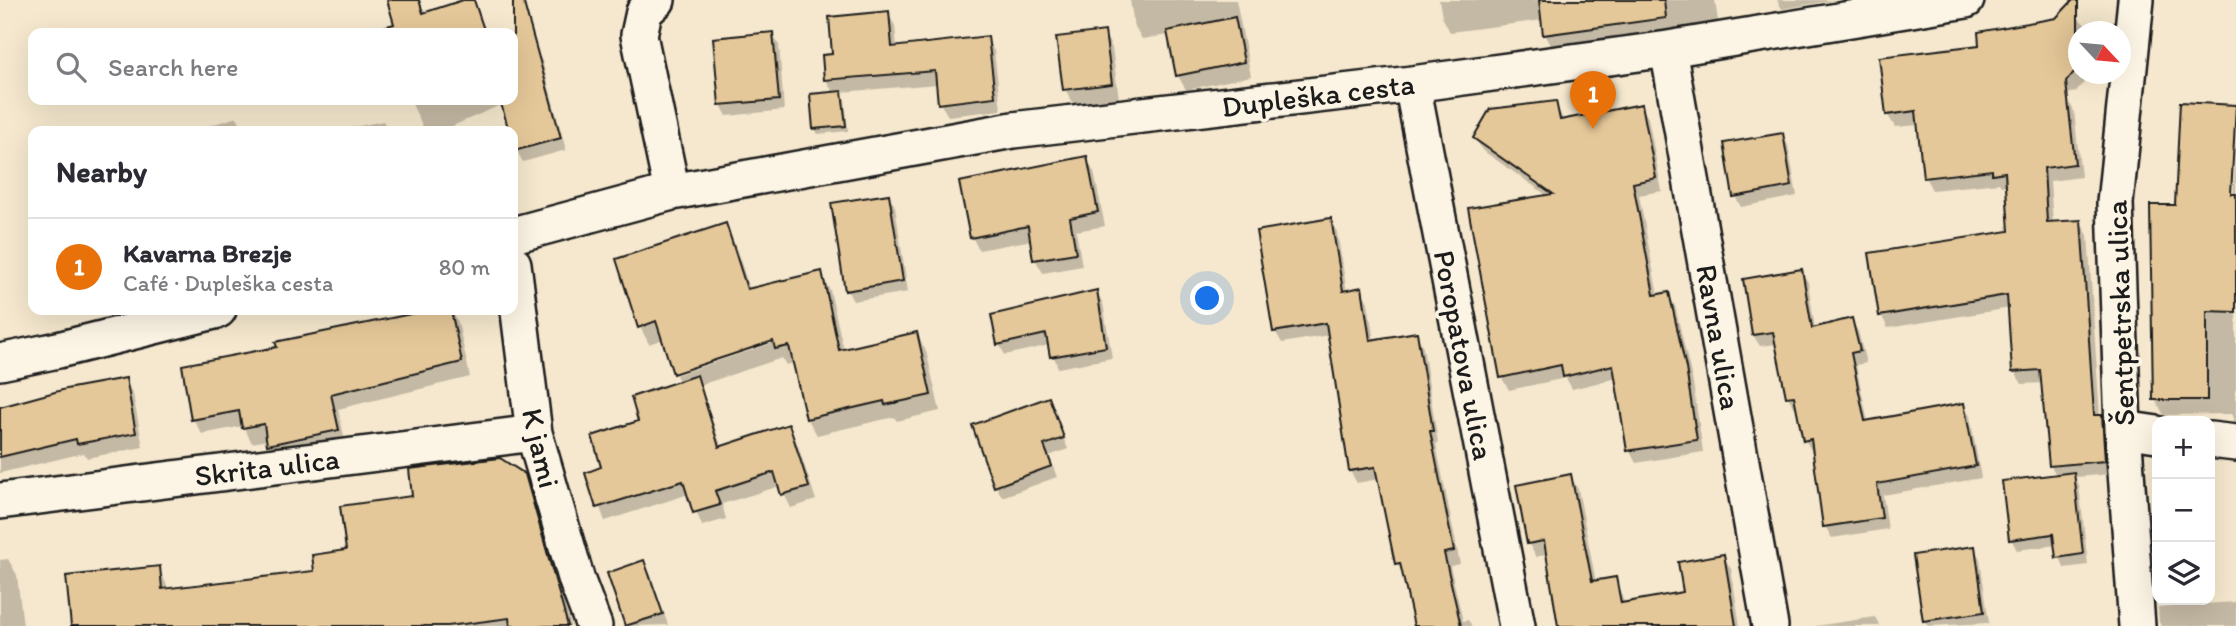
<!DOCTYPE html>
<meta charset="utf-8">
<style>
body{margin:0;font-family:Itim,sans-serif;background:#f7f7f7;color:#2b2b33}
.controls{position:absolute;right:21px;bottom:21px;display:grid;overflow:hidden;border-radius:14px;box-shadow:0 7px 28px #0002}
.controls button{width:63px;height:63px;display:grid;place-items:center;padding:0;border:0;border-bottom:2px solid #e1e1e2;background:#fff;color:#2b2b33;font:35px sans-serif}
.compass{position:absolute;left:2068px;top:21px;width:63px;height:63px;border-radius:50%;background:#fff;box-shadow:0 7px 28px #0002;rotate:116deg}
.you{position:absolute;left:1208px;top:299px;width:24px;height:24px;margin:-18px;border:5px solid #fff;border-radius:50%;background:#1a73e8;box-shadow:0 0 0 10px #1a73e833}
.badge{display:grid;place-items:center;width:46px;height:46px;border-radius:50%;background:#1f6fb2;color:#fff;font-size:23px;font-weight:700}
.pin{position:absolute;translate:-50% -58px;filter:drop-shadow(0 2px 4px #0008)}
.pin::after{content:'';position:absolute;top:37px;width:24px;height:21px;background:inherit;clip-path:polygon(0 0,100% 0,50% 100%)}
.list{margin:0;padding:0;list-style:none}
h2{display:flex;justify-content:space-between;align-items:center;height:91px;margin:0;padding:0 28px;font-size:30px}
h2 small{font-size:23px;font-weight:400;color:#7c7c81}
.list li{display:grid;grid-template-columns:46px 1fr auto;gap:21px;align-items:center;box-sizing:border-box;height:98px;padding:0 28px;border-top:2px solid #e1e1e2}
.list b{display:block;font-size:26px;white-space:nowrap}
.list p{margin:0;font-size:23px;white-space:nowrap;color:#7c7c81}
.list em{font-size:23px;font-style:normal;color:#7c7c81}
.icon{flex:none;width:38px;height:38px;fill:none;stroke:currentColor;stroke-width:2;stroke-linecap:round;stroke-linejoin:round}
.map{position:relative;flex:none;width:2236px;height:626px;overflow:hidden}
.search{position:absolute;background:#fff;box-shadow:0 7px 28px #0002;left:28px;top:28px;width:490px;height:77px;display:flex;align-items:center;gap:18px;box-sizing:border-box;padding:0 24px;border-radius:14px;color:#7c7c81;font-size:26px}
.panel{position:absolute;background:#fff;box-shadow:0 7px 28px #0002;left:28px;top:126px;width:490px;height:189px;border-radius:14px}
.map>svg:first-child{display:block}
</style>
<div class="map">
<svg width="2236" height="626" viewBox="0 0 2236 626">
<rect width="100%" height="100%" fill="#f5e8ce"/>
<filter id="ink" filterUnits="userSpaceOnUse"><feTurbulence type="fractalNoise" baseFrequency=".0143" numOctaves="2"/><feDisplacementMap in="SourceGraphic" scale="14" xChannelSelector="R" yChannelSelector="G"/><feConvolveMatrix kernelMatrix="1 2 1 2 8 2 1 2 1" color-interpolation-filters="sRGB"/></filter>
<g filter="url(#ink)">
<path fill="#0003" d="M409,0H419L426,14L473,0L487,33H398L390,5Z
M1130,0H1236L1251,76L1186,90L1178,76L1169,35L1142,39L1134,25Z
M1439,0H1715L1718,21L1553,49L1545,34L1543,20L1450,32L1442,17Z
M1777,0H1835L1782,9Z
M2067,9L2094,32H2078V74H2091L2076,92L2055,96L2067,98L2074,111L2081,177L2050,181L2053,223L2080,222L2088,235L2100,417L2109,429L2111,474L2075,477L2079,485L2088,565L2064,568L2056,545L2017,550L2011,539L2057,476L2051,466L2043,383L2022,384L2014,371L2010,308L1888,328L1881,315L2010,232L2007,185L2001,186L1999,183L1932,190L1925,177L1919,125L1895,127L1887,114L1981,47L2057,20Z
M888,13L895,26L897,48L987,38L994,51L1001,110L948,116L940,103L938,84L841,92L845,99L848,131L818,134L815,129L834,94L826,80L834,55Z
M1104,33L1112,48L1119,99L1074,105L1065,89Z
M772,34L779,45L784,110L727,116L721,105Z
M535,48L542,61L566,150L523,162L516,150L503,104L441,131H425L410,100H513V55Z
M1555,103L1564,121L1641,106L1648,118L1662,191L1639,195L1658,296L1668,294L1675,306L1693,383L1703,452L1636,463L1629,450L1617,378L1572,389L1566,378L1509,390L1502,378L1548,196L1482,150L1475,138Z
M2236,106L2229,203H2233L2236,146V429L2232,414L2164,415L2155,400L2177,207Z
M237,117L245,131H192Z
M383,121L389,131H335Z
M1782,135L1788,145L1797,196L1741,207L1735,196Z
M1086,158L1094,172L1105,226L1076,231L1082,266L1043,273L1035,259L1032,240L979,250L972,237Z
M888,195L895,206L908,292L853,301L847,290Z
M1330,220L1337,232L1347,292L1361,289L1368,302L1374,341L1416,334L1423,347L1438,443L1436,444L1460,564L1450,566L1463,621L1468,620L1472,626H1416L1404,575L1397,563L1379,479L1357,483L1350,471L1329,335L1282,343L1275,331Z
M725,225L734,242L750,290L821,273L830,290L844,351L916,334L926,351L940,411L897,421L894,417L817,435L807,418L794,363L786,365L782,358L700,385L722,448L788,426L796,440L816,500L791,508L780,486L722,504L726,519L702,526L689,494L605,521L587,474L603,468L680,383L676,375L782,340L781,337L676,371V374L663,339L649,344L640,327Z
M1801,271L1808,282L1815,329L1851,320L1858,331L1866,363L1856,365L1868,422L1963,405L1970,416L1981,478L1883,495L1888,529L1832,538L1825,526L1815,451L1812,452L1805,440L1798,408H1795L1788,397L1777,344L1760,346L1753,335Z
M1096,292L1103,303L1112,358L1058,368L1050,345L1005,355L999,344Z
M438,310H451L458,322L470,377L338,409L346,445L278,459L268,440L252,443L243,426L202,434L193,419L279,349L277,343Z
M125,380L133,394L143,447L87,458L84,453L0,473V408Z
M1048,399L1068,449L1049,456L1057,477L1002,497L996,486Z
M524,476L533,492L571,626H72L159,568L169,590L316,573L414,497Z
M1570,476L1578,489L1596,582L1615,579L1625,604L1685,593L1723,556L1731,569L1740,626H1559L1548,554L1536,557L1529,544L1518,487Z
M1974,548L1980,559L1989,623L1928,626L1924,620Z
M8,559L17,575L23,626H0V560Z
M644,562L650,573L668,625L629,626L624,618Z
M2236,602V626H2161L2159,622L2158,607Z
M1875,617L1880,626H1815Z"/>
<path fill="#e5c899" stroke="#1c1c1c" stroke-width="2" d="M387,0H419L423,13L463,0H474L485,33H381L380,28L394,24Z
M513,0H523L561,138L514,151L513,131H509L500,100H513Z
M1539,0H1664L1666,18L1543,35Z
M2073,0H2078V67L2066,82L2075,164L2044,168L2047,222L2081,220L2094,415H2102L2105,461L2049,466L2040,370L2012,372L2007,295L1879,316L1869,253L2009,231L2005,172L1992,174V170L1923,178L1916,111L1886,115L1879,57L1979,45L1978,32L2056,18Z
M889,11L892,47L988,36L995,97L938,104L935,71L824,80L822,55L832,54L829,17Z
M1235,17L1244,62L1176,76L1167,31Z
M1105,31L1112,84L1063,90L1056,37Z
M773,32L779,100L719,105L713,38Z
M842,91L846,126L813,129L810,94Z
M1556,101L1560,120L1642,104L1656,178L1633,183L1654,295L1669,292L1686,368L1697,440L1627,451L1613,365L1563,377L1561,365L1500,378L1468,208L1553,194L1473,138L1490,109Z
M2180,102L2236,105L2231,194H2236V312L2207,311V400H2153L2150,205H2175Z
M1783,133L1792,186L1733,197L1724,143Z
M1087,156L1098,212L1070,218L1076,253L1033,260L1028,226L970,238L959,182Z
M889,194L903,281L845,291L831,203Z
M1331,218L1343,291L1362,287L1370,340L1417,332L1433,431H1430L1454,551L1444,553L1461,626H1414L1400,563L1395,564L1375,467L1349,471L1326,323L1273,332L1256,231Z
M726,223L747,289L822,271L839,350L917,332L931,395L885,405L884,401L806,419L789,346L775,349L773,341L673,374L656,321L638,328L616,259Z
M1802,269L1812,328L1852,318L1860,351L1851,353L1865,421L1964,403L1976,466L1877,484L1882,518L1823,527L1811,439L1803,441L1794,396L1786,397L1773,332L1752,335L1743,279Z
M1097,290L1106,347L1050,357L1046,334L997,345L991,315Z
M430,310H451L462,362L331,394L339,430L267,445L264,424L242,428L239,411L191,420L182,365L277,347L275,342Z
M697,375L719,447L789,424L809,487L781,495L774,472L715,491L720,505L693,513L683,481L596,508L585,473L601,467L592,436L638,421L631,397Z
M126,378L136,433L77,444L76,439L0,457V407L66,389Z
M1049,397L1064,438L1044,445L1052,466L994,487L972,425Z
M500,458L525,474L568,626H510L509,618L448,626H71L66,576L160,566L162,589L314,571L312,555L346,550L340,506L412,496L409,469Z
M2074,472L2083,554L2056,558L2053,534L2009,540L2002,481Z
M1571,474L1592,581L1616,577L1621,603L1683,592L1678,562L1724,554L1736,626H1558L1544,541L1527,544L1516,485Z
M1975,546L1984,612L1923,621L1913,555Z
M644,560L663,614L625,626L607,573Z"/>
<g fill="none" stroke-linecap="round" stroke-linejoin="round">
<defs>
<path id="minor" d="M657,0L644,12L639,35L672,192
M2136,0L2115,203L2123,429L2137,626
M1668,49L1770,626
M1412,84L1517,626
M513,235L672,192L1013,130L1412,84L1668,49L1966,0
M513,264L534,433L577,581L594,626
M0,362L58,350L218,310
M2123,429L2157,434
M2210,440L2236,443
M0,501L534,433"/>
</defs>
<use href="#minor" stroke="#1c1c1c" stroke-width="40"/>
<use href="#minor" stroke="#fcf5e5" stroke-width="35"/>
</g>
</g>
<g text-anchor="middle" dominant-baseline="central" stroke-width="7" stroke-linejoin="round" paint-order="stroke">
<g font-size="30" fill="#1c1c1c" stroke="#fcf5e5">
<text transform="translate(1318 95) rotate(-7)">Dupleška cesta</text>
<text transform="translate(2120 313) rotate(-92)">Šentpetrska ulica</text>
<text transform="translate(1719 337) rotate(80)">Ravna ulica</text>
<text transform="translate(1464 355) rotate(79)">Poropatova ulica</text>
<text transform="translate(541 448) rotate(77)">K jami</text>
<text transform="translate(267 467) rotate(-7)">Skrita ulica</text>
</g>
</g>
</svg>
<div class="controls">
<button>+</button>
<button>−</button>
<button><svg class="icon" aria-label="layers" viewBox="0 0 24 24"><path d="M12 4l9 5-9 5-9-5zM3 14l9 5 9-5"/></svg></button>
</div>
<svg class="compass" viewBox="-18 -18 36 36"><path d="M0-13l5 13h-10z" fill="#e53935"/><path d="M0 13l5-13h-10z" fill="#7c7c81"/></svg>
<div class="you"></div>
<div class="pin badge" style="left:1593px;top:129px;background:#e8710a">1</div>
<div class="search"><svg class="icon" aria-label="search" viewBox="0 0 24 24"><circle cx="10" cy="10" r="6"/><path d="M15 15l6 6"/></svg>Search here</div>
<section class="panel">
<h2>Nearby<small></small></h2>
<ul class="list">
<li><span class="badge" style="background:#e8710a">1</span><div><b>Kavarna Brezje</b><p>Café · Dupleška cesta</p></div><em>80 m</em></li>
</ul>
</section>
</div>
